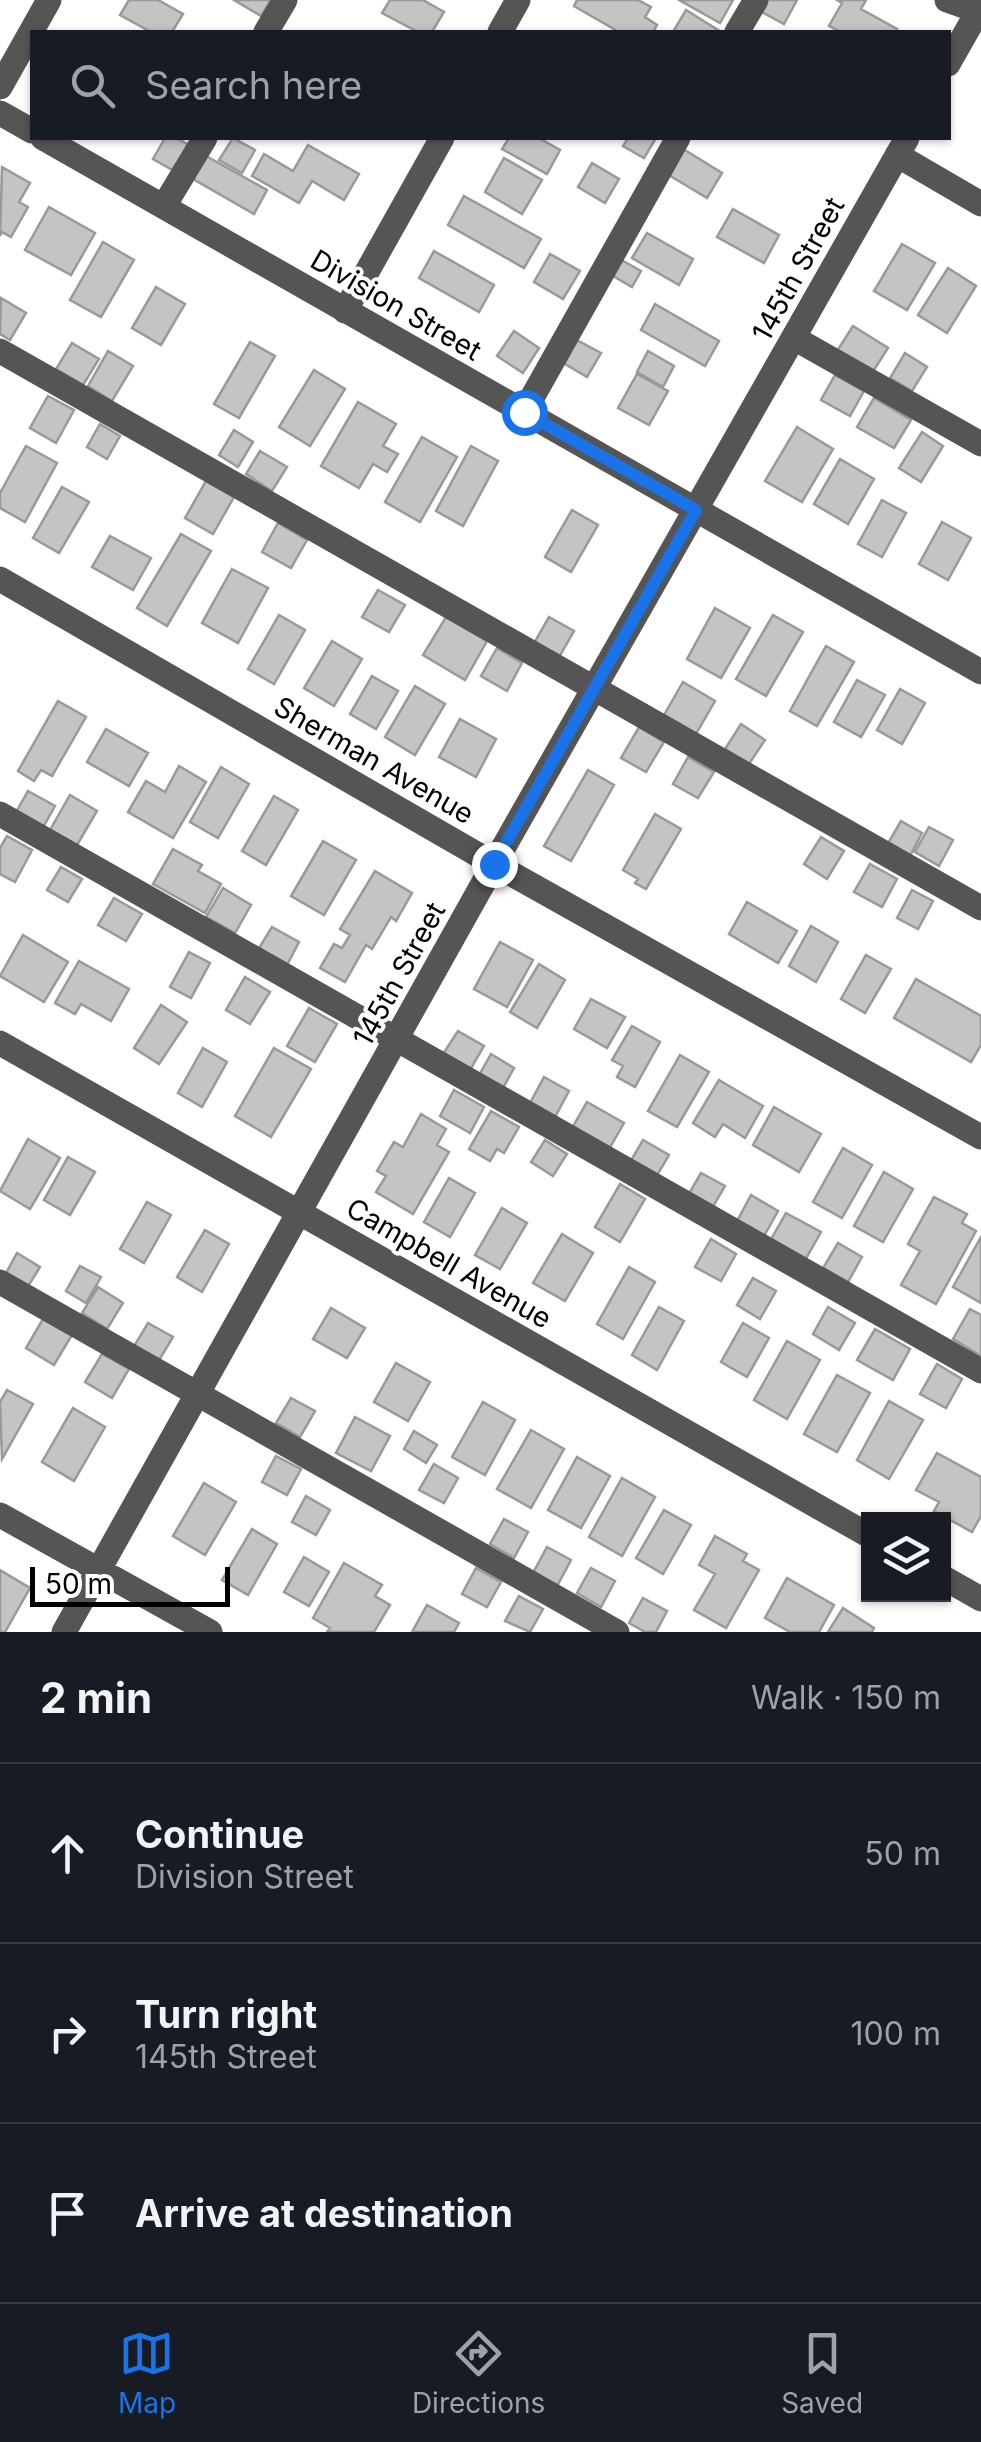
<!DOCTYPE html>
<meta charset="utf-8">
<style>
body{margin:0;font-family:Inter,sans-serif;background:#242831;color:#f1f3f6}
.controls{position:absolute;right:30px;bottom:30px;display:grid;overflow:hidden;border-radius:0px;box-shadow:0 2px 8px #0004}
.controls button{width:90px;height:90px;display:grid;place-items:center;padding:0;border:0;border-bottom:2px solid #363941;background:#171b24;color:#f1f3f6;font:50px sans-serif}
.scale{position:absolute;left:30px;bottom:25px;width:200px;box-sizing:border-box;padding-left:10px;border:5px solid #000;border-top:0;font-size:28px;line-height:35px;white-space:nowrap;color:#000;-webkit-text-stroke:8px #fff;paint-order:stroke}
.stop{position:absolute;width:30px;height:30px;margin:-22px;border:8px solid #1a73e8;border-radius:50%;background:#fff}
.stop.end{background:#1a73e8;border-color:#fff;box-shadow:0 2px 10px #0008}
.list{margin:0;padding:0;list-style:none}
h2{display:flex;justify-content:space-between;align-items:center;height:130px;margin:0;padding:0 40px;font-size:42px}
h2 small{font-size:32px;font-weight:400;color:#9ea1a6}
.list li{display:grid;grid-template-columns:65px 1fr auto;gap:30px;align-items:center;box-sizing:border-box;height:180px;padding:0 40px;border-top:2px solid #363941}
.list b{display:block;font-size:38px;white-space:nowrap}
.list p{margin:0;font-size:32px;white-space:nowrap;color:#9ea1a6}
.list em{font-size:32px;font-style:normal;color:#9ea1a6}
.icon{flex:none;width:55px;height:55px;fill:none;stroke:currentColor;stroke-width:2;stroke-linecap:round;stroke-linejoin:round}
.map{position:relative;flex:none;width:981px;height:1632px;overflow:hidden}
.search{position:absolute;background:#171b24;box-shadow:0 2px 8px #0004;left:30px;right:30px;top:30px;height:110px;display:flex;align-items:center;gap:25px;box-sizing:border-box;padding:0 35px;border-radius:0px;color:#9ea1a6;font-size:38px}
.sheet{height:670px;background:#171b24}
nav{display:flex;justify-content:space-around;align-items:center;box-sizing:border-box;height:140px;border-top:2px solid #363941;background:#171b24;font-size:28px;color:#9ea1a6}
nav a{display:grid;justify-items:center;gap:5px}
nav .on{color:#1a73e8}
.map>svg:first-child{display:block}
</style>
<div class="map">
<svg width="981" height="1632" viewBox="0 0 981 1632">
<rect width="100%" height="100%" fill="#fff"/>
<path fill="#c4c4c4" stroke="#999" stroke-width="2.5" d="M129,0H158L183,14L172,32H151L120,15Z
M234,0H271L261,16Z
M390,0H423L444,12L432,32H418L382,13Z
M577,0H638L651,7L645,17L657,25L653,32H619L574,6Z
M679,0H733L720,23Z
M767,0H797L784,24L760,11Z
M837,0H866L861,9L897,29L895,32H841L829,26L842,3Z
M686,10L718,30L717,32H673Z
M165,138H176L191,146L176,172L153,159Z
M233,138L255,150L242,173L219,160Z
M509,138H539L560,150L547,174L502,149Z
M628,138H656L644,158L623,146Z
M308,145L359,174L344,200L312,181L299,203L252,176L264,154L293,171Z
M680,147L722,173L707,198L664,172Z
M206,156L267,190L254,214L193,179Z
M504,158L542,180L522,214L485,192Z
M592,163L619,179L605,203L578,187Z
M2,167L30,183L19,202L28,207L11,237L2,232L0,236Z
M464,196L541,239L524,268L448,225Z
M49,207L95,233L71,275L25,250Z
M733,209L779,235L764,263L717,237Z
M647,233L693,259L679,285L632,258Z
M103,242L134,260L101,317L70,300Z
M902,244L935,263L907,310L874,291Z
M434,251L494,285L479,312L419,278Z
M550,254L580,271L563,299L534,282Z
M616,257L641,271L632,287L608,273Z
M948,268L976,286L947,333L918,315Z
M156,287L185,304L161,345L132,328Z
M1,298L26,313L10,340L0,334Z
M655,304L719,341L705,366L641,330Z
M853,326L888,348L872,373L837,351Z
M514,331L539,348L523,373L497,356Z
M573,338L601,353L587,377L560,361Z
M250,342L275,356L239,418L214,404Z
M72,343L99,359L83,385L56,369Z
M108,351L133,366L112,401L88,386Z
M648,351L674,366L663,387L637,372Z
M905,353L927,367L912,391L890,378Z
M314,370L345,389L310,446L279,427Z
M637,374L668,391L649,425L618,408Z
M835,375L864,391L850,416L821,400Z
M48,396L74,410L56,443L30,428Z
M874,398L911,420L894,448L857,427Z
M358,402L396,424L383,446L398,454L387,472L373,464L359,488L321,466Z
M100,424L120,436L107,459L87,447Z
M797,427L833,449L802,502L765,481Z
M234,430L253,442L238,467L219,455Z
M922,432L943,446L921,482L899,468Z
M422,437L457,457L420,522L385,502Z
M26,446L57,463L25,522L0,508V493Z
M471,446L498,461L463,526L436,511Z
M260,451L287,467L272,491L246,474Z
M840,459L874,479L848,524L814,504Z
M206,481L234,497L213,534L185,518Z
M62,487L89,502L59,553L33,538Z
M882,500L906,513L882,557L858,544Z
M572,510L598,525L571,572L545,557Z
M942,522L971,538L948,580L919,564Z
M278,523L307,540L291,568L262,552Z
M181,534L211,551L167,626L137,608Z
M110,536L151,558L133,590L92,567Z
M232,569L268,588L238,643L202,623Z
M378,590L405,605L389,632L362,617Z
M715,608L750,628L721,678L687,659Z
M279,615L305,630L274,684L248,669Z
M773,615L803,632L766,696L736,679Z
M446,617L487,641L465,680L423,655Z
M549,617L574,631L558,659L533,645Z
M332,641L362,659L334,706L304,688Z
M826,646L854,662L817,726L790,711Z
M497,648L522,663L507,691L481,676Z
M372,676L398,691L376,729L350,714Z
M857,680L885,695L861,737L834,722Z
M683,682L715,701L696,734L664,715Z
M415,686L445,704L415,755L385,737Z
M900,689L925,703L902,744L877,730Z
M58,701L86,717L52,776L41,770L34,781L18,771Z
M460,719L496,739L476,777L439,757Z
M741,724L765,740L749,764L725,749Z
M639,727L664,742L646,772L621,758Z
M106,729L148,753L129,786L87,762Z
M688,757L714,772L698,798L673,784Z
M179,766L206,782L173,838L128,812L146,781L165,792Z
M221,767L249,784L218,838L190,822Z
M588,770L614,785L571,861L544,846Z
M28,791L55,806L42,829L15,814Z
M70,795L97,811L77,845L50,830Z
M274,796L298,810L266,865L242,851Z
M655,814L681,829L646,889L635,883L638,879L623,870Z
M901,821L922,833L909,858L887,845Z
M929,827L953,840L939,866L915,852Z
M7,836L32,850L15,882L0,874V848Z
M821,837L844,851L827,879L804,864Z
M323,841L356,860L324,915L291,896Z
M173,849L202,865L198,871L221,884L205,913L153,884Z
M870,864L897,879L882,907L854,892Z
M61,867L82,879L68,902L47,890Z
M375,871L412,893L396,921L391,917L372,949L366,945L345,982L320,968L334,944L342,948L350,935L340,929Z
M223,888L251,905L235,933L206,917Z
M912,890L933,901L918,929L897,918Z
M114,898L142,914L126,941L98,925Z
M747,902L797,931L778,963L729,934Z
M811,926L838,942L816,982L789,966Z
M272,927L299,942L285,969L256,953Z
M23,935L68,962L44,1002L0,976Z
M500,942L533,960L507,1007L474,989Z
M189,952L210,963L191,998L170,987Z
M866,955L891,969L865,1013L841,999Z
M79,961L129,989L111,1021L81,1004L75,1014L55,1003Z
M539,964L565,980L537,1028L510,1012Z
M245,977L270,992L250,1024L226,1010Z
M916,979L981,1016V1045L971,1062L894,1018Z
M591,999L625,1017L607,1048L574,1029Z
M161,1005L187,1022L159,1064L134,1048Z
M309,1008L337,1024L315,1062L287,1046Z
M632,1026L660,1042L635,1087L617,1077L623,1066L612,1060Z
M458,1031L484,1046L470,1070L443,1054Z
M203,1048L227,1062L202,1107L178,1093Z
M274,1048L311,1069L271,1137L235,1116Z
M491,1054L514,1068L502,1090L478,1077Z
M680,1055L709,1072L677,1127L648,1111Z
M544,1077L569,1091L554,1119L529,1105Z
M719,1080L763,1106L745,1138L723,1124L715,1137L693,1123Z
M454,1090L484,1107L470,1133L440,1116Z
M587,1102L624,1123L609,1149L572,1128Z
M774,1107L821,1134L799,1172L753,1145Z
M491,1111L519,1127L504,1153L497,1149L490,1161L469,1149Z
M421,1114L446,1129L437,1145L449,1152L413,1214L376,1192L386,1176L377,1171L394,1142L403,1147Z
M28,1139L60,1158L30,1209L0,1191Z
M545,1140L567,1154L553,1176L531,1162Z
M643,1140L669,1155L656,1177L630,1162Z
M843,1148L872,1165L842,1218L813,1202Z
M68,1157L95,1172L70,1215L44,1200Z
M884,1172L913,1189L883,1242L854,1226Z
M701,1173L725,1186L711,1210L687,1197Z
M449,1178L475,1193L450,1237L424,1222Z
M620,1184L645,1199L620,1242L595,1227Z
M751,1195L778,1211L763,1238L736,1223Z
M934,1197L967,1214L962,1223L976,1231L936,1304L901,1285L920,1251L908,1244Z
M147,1202L171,1215L144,1263L120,1249Z
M502,1208L527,1223L500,1269L475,1255Z
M786,1213L821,1232L804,1262L769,1243Z
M205,1230L229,1244L202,1292L177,1277Z
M562,1234L593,1253L565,1301L533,1283Z
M981,1237V1303L953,1287Z
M711,1239L736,1254L721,1281L695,1267Z
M838,1243L862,1257L848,1282L823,1268Z
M17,1253L40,1267L27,1288L5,1275Z
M80,1266L101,1277L86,1303L66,1291Z
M629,1267L655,1282L623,1339L597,1324Z
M753,1278L776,1291L760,1319L737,1305Z
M98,1287L123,1303L107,1329L82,1313Z
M659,1307L684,1321L657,1370L632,1355Z
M828,1307L855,1323L839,1350L813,1334Z
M331,1308L365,1328L347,1358L313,1339Z
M970,1309L981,1315V1356L953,1339Z
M43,1319L72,1335L54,1365L26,1348Z
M148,1323L173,1337L158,1362L133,1348Z
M743,1323L769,1338L747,1377L721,1362Z
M875,1329L910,1349L893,1380L857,1360Z
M787,1341L820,1360L787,1419L754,1400Z
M102,1354L129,1369L112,1398L85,1382Z
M396,1363L430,1382L408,1421L374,1402Z
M937,1364L962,1379L946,1408L920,1394Z
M837,1375L870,1393L837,1452L804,1434Z
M7,1390L33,1404L2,1459L0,1402Z
M291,1398L315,1411L300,1437L276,1423Z
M889,1401L923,1420L889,1479L857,1460Z
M483,1402L515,1420L485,1475L452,1457Z
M73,1408L105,1427L74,1481L42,1462Z
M355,1417L390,1436L371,1471L336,1453Z
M531,1430L564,1449L531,1508L497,1489Z
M414,1431L437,1445L426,1463L404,1449Z
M937,1453L981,1477V1516L972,1532L934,1511L939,1502L916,1490Z
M276,1456L301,1469L287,1495L262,1482Z
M577,1457L610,1476L581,1528L548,1510Z
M434,1464L458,1478L444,1503L419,1490Z
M622,1478L655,1497L622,1556L589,1537Z
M204,1483L236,1502L205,1555L173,1536Z
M306,1496L330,1510L316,1535L292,1522Z
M664,1510L691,1525L663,1574L636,1558Z
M504,1519L528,1532L514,1558L490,1544Z
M252,1529L277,1544L248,1595L222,1580Z
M715,1536L747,1554L743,1561L759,1570L726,1628L694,1610L715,1574L699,1565Z
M547,1547L571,1560L557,1586L533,1573Z
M304,1557L329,1572L309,1606L284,1592Z
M344,1563L382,1585L375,1596L390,1605L374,1632H327L330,1628L313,1618Z
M476,1568L501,1582L487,1607L462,1594Z
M591,1568L615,1581L601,1607L577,1593Z
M0,1570L30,1588L5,1632H0Z
M787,1578L834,1605L819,1632H790L765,1618Z
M519,1596L543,1609L530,1632L505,1621Z
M643,1598L667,1611L656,1632H645L629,1623Z
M427,1605L459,1623L454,1632H412Z
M843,1608L874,1628L872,1632H828Z"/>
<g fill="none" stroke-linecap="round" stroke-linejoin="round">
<path stroke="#555" stroke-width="25" d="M947,0L981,12
M266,32L285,0
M500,32L518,0
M737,32L756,0
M948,64L981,6
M0,87L49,0
M0,113L32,131
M43,138L981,672
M897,155L981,204
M164,206L205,138
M345,311L442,138
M794,338L981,444
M0,351L981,908
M524,412L678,138
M0,579L494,864L981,1137
M0,814L981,1371
M0,1043L868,1535
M0,1282L617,1632
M0,1515L210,1632
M944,1578L981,1599
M64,1632L494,864L907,138"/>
</g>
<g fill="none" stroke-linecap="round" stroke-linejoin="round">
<path stroke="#1a73e8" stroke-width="12" d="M494,864L696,510L524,412"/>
</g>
<g text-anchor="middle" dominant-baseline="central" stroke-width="8" stroke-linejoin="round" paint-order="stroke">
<g font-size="28" fill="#000" stroke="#fff">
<text transform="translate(798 269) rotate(-61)">145th Street</text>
<text transform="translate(396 305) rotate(30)">Division Street</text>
<text transform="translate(374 760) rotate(30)">Sherman Avenue</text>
<text transform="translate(399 974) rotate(-61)">145th Street</text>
<text transform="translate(449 1263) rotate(30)">Campbell Avenue</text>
</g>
</g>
</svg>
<div class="controls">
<button><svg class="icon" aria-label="layers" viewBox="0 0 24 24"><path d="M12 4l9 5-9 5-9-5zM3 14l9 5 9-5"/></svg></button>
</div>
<div class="scale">50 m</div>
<div class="stop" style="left:524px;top:412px"></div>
<div class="stop end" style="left:494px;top:864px"></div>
<div class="search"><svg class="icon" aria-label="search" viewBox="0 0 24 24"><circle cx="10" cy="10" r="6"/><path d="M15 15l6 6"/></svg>Search here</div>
</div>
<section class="sheet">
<h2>2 min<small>Walk · 150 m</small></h2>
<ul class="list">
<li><svg class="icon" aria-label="ahead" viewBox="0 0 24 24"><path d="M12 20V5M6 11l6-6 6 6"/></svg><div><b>Continue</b><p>Division Street</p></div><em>50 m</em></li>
<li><svg class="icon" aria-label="right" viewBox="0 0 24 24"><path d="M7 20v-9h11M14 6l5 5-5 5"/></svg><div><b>Turn right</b><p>145th Street</p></div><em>100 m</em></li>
<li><svg class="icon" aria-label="arrive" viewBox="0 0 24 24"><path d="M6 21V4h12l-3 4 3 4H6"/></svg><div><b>Arrive at destination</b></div></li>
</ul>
</section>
<nav>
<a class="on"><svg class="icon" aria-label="map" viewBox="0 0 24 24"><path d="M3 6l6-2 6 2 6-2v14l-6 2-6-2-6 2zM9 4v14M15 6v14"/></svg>Map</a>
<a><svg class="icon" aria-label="directions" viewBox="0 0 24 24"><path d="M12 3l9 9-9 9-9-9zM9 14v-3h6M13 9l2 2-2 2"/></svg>Directions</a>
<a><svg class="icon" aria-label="saved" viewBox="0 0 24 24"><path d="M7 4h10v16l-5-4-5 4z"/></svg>Saved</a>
</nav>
